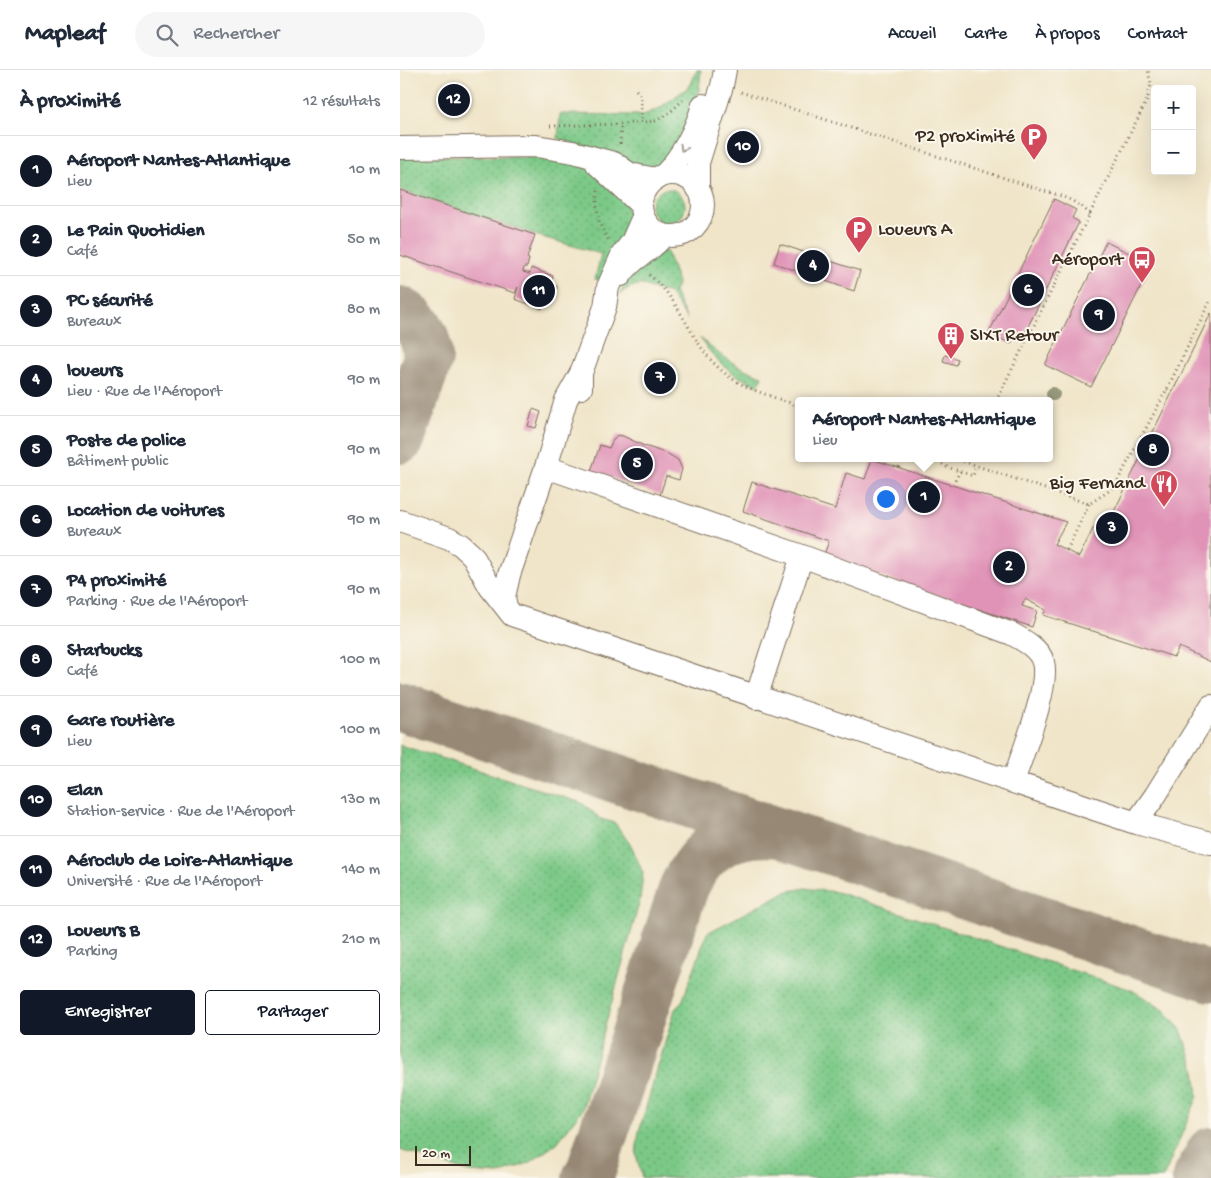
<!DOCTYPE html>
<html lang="fr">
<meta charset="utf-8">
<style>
body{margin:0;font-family:"Gochi Hand",sans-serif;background:#f6f6f7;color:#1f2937}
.controls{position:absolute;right:15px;top:15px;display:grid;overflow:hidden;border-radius:5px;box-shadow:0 5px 20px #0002}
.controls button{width:45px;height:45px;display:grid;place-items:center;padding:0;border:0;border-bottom:1px solid #e0e1e3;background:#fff;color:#1f2937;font:25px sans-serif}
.scale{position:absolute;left:15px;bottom:12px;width:56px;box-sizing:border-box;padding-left:5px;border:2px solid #3b2a1e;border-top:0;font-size:14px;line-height:18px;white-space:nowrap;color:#3b2a1e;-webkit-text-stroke:4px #fbf7ec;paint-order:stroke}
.you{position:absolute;left:485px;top:428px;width:18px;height:18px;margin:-12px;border:4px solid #fff;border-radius:50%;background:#1a73e8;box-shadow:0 0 0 8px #1a73e833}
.badge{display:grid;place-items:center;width:32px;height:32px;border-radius:50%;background:#111827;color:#fff;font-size:16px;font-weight:700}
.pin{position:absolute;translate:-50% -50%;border:2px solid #fff;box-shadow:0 1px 5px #0006}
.popup{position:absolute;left:395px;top:327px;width:258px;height:65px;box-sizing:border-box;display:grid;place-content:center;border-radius:5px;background:#fff;filter:drop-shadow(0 1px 4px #0005);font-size:16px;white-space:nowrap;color:#747a83}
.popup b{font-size:19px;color:#1f2937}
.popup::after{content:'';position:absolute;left:50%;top:100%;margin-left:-10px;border:10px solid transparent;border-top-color:#fff}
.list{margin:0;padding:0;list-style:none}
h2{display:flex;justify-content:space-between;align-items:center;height:65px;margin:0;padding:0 20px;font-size:21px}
h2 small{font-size:16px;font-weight:400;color:#747a83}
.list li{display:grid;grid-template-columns:32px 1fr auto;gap:15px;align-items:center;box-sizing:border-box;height:70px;padding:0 20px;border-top:1px solid #e0e1e3}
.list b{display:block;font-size:19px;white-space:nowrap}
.list p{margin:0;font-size:16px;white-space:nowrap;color:#747a83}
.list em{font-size:16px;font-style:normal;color:#747a83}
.actions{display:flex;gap:10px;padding:15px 20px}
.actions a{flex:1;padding:11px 0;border:1px solid #111827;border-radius:5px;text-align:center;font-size:18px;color:#111827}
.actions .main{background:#111827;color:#fff}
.icon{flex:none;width:28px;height:28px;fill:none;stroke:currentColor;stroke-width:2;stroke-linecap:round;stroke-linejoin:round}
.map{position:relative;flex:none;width:811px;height:1108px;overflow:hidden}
header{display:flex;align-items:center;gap:30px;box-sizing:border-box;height:70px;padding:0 25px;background:#fff;border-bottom:1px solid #e0e1e3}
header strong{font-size:24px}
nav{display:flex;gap:28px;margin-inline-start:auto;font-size:18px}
.search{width:350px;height:45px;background:#f6f6f7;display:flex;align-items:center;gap:12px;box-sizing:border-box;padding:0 18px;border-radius:28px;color:#747a83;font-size:19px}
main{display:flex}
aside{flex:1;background:#fff}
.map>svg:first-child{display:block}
</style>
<header>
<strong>Mapleaf</strong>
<div class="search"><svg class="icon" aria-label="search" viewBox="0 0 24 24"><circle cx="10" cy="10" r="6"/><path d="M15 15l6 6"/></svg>Rechercher</div>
<nav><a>Accueil</a><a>Carte</a><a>À propos</a><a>Contact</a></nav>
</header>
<main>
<aside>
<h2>À proximité<small>12 résultats</small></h2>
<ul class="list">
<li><span class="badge">1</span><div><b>Aéroport Nantes-Atlantique</b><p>Lieu</p></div><em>10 m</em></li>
<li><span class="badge">2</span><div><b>Le Pain Quotidien</b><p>Café</p></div><em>50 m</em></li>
<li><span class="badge">3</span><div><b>PC sécurité</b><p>Bureaux</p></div><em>80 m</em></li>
<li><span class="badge">4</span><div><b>loueurs</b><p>Lieu · Rue de l'Aéroport</p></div><em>90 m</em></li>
<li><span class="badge">5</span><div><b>Poste de police</b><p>Bâtiment public</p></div><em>90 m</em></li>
<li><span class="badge">6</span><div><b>Location de voitures</b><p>Bureaux</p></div><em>90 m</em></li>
<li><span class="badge">7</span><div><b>P4 proximité</b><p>Parking · Rue de l'Aéroport</p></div><em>90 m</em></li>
<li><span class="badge">8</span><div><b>Starbucks</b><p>Café</p></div><em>100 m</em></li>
<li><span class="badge">9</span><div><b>Gare routière</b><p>Lieu</p></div><em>100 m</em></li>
<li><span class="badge">10</span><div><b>Elan</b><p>Station-service · Rue de l'Aéroport</p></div><em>130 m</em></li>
<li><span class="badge">11</span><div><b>Aéroclub de Loire-Atlantique</b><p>Université · Rue de l'Aéroport</p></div><em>140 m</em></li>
<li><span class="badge">12</span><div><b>Loueurs B</b><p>Parking</p></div><em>210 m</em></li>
</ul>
<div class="actions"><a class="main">Enregistrer</a><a>Partager</a></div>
</aside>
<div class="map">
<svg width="811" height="1108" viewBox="0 0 811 1108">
<defs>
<pattern id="grass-dots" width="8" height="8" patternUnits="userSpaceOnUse" patternTransform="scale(1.25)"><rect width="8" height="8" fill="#7cc987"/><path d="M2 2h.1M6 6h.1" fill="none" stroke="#67a36e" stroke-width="1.8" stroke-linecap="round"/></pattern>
</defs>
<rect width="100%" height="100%" fill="#fbf7ec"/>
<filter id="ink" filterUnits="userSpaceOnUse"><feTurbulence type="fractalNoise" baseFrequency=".02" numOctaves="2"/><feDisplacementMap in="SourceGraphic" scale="10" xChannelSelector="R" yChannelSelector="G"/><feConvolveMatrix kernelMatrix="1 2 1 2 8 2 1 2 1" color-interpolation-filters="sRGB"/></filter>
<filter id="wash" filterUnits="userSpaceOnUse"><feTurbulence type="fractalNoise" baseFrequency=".0096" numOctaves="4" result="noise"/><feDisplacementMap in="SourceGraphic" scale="20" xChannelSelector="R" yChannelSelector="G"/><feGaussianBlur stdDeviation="1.12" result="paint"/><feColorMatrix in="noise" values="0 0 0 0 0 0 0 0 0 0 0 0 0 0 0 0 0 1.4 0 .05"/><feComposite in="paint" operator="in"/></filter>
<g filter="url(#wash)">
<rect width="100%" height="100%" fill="#f0e5c9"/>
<path fill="url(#grass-dots)" stroke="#5c7a52" d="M297,0H301L299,21L284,63L262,95L246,100L158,68L160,44L243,45L258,39L290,16Z
M0,86L159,88L193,100L226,135L230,151L202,211L195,209L201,184L135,165L0,120Z
M251 136a17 17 0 1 1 34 0a17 17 0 1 1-34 0Z
M266,180L278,212L274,222L287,249L268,222C245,220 244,206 220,224L229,204Z
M300,268C320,286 336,297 362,306L358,316C329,303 318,294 300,268Z
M0,675L182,733L201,749L215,753L232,777L243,803L240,830L182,1040L157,1073L131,1092L99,1104L68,1102L0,1080Z
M405,818L437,822L732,920L764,940L781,960L795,999L798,1026L763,1108H242L236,1084L239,1061L275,939L282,932L307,863L385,822Z"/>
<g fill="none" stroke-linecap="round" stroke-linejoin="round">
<path stroke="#968874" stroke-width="50" d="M0,241C19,252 27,266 28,288L0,369
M0,636L811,907
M187,1108L192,1098L284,817C303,775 334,758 380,763
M797,1108L811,1082"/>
</g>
<g id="blocks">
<path fill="#e093b7" d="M0,120L135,165L127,188L129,189L127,197H124L123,202L130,204L131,198L153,206L151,214L157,216L154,230L146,228L142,239L115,229L118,217L115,223L0,185Z
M654,129L676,140L672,148L679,152L621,271L614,268L611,274L589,263Z
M706,172L752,194L691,317L645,295Z
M380,174L460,201L454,221L374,193Z
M811,243V592L779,577L774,587L643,545L646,540L625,529L622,536L637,541L632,557L423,487L429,471L343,441L352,412L435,439L446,403L465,409L472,389L666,452L654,474L679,487L694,457L704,462Z
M545,285L558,289L556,295L543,291Z
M133,339L141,342L136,358L128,356Z
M217,365L223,366L242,375L268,384L278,390L282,399L279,410L266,406L260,425L191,401L200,375L209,378L213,370Z"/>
</g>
</g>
<g filter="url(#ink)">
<use href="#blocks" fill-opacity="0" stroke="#7a6b5a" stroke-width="1"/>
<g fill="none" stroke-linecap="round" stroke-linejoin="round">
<defs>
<path id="minor" d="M0,78L136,76L173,82L214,93L230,104L256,109
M197,94L241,135
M241 135a31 31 0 1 1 62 0a31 31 0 1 1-62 0Z
M264,105C282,86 296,60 303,35
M298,119V93L322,16L325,0
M221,205C232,187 252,182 264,165
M181,318V303L205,237L208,217L222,185L232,172L243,147
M146,397L402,486L612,564C623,570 639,578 643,592C650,617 622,684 613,712
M0,451L49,468L61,475L73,486L90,517L112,545L736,753L811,773
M106,537L104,527L109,505L146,397L166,330L181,303
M356,628L402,486
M736,753L755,726L811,636"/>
</defs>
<use href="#minor" stroke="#7a6b5a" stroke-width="24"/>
<path stroke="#7a6b5a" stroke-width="3" stroke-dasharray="1 4" stroke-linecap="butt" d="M236,20L241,26V53
M341,22L644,121C660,125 679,131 690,145
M150,56L221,54L256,51L269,43L283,30
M220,74L221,54
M198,121C195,141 198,154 209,171
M249,205C281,229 290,273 320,299C341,319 372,326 399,336
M767,319L773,321
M596,331L747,30L751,15L748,0
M534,388L547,397L573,406L576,395
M554,388L689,434L709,421L716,414L767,319L811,229
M499,397L502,388
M553,415L560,401
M667,480L689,434"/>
<use href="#minor" stroke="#fff" stroke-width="22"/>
</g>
<circle fill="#97997d" cx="653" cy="324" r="7"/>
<defs><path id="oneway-chevron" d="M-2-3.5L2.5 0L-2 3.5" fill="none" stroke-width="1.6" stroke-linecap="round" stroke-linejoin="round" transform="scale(1.25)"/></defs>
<use stroke="#a79f9a" href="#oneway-chevron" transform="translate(283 78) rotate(120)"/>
</g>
<defs>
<symbol id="parking-pin" viewBox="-11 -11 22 30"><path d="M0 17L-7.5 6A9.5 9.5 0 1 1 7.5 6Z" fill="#d1495b" stroke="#fbf7ec"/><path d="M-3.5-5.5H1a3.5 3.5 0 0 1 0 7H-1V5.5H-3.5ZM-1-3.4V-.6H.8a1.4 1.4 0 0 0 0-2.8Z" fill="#fff"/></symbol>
<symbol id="bus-pin" viewBox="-11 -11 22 30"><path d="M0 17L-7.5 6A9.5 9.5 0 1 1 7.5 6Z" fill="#d1495b" stroke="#fbf7ec"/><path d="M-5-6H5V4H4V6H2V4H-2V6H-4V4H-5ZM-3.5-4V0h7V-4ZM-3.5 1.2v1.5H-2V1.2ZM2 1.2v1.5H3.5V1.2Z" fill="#fff"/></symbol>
<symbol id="building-pin" viewBox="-11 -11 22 30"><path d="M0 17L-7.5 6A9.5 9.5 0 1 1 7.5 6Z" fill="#d1495b" stroke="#fbf7ec"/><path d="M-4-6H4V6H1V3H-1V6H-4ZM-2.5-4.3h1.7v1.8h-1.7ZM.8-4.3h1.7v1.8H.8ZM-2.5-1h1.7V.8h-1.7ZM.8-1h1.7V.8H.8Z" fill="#fff"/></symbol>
<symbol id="restaurant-pin" viewBox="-11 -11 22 30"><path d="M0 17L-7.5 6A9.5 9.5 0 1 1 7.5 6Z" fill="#d1495b" stroke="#fbf7ec"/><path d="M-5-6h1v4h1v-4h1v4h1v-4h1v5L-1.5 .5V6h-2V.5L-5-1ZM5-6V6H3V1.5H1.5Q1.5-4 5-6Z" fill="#fff"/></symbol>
</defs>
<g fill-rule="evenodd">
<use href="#parking-pin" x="618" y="51" width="32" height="43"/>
<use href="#parking-pin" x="443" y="144" width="32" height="43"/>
<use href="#bus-pin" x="726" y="174" width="32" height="43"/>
<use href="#building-pin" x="535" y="250" width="32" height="43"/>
<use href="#restaurant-pin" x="748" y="398" width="32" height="43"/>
</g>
<g text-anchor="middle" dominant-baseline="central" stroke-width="4" stroke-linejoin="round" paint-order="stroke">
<g font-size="19" fill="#3b2a1e" stroke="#fbf7ec" text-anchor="end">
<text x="615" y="67">P2 proximité</text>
<text x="478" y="160" text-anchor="start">Loueurs A</text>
<text x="723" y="190">Aéroport</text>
<text x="570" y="266" text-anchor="start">SIXT Retour</text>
<text x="745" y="414">Big Fernand</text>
</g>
</g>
</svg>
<div class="controls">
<button>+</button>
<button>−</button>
</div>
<div class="scale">20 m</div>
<div class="you"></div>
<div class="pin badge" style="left:524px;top:427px">1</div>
<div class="popup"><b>Aéroport Nantes-Atlantique</b>Lieu</div>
<div class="pin badge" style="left:609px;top:497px">2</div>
<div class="pin badge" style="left:712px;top:458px">3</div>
<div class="pin badge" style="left:413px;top:196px">4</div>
<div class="pin badge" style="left:237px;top:394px">5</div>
<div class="pin badge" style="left:628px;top:220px">6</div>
<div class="pin badge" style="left:260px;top:308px">7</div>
<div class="pin badge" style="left:753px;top:380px">8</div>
<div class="pin badge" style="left:699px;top:245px">9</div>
<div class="pin badge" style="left:343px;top:77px">10</div>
<div class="pin badge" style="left:139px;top:221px">11</div>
<div class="pin badge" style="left:54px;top:30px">12</div>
</div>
</main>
